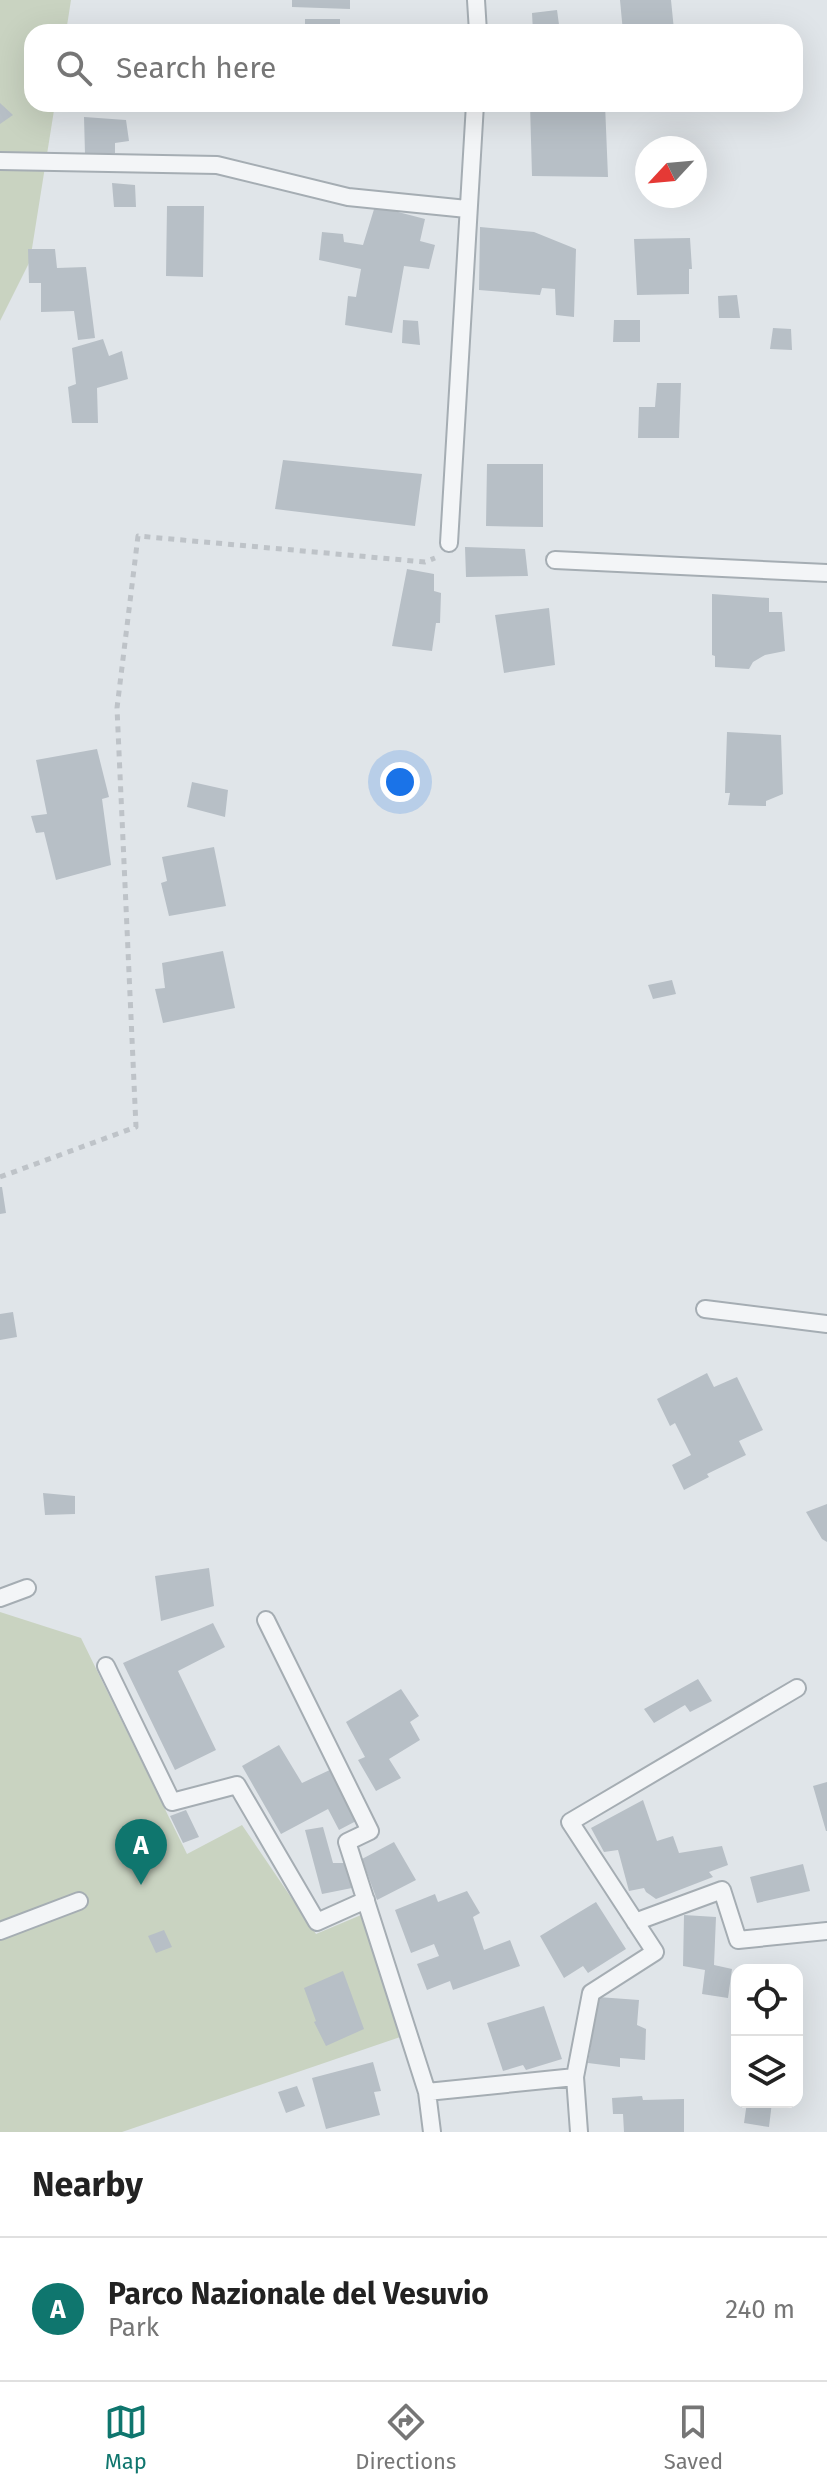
<!DOCTYPE html>
<style>
body{margin:0;font-family:"Fira Sans",sans-serif;background:#f6f6f6;color:#222}
.controls{position:absolute;right:24px;bottom:24px;display:grid;overflow:hidden;border-radius:16px;box-shadow:0 8px 32px #0002}
.controls button{width:72px;height:72px;display:grid;place-items:center;padding:0;border:0;border-bottom:2px solid #e0e0e0;background:#fff;color:#222;font:40px sans-serif}
.compass{position:absolute;left:635px;top:136px;width:72px;height:72px;border-radius:50%;background:#fff;box-shadow:0 8px 32px #0002;rotate:244deg}
.you{position:absolute;left:400px;top:782px;width:28px;height:28px;margin:-20px;border:6px solid #fff;border-radius:50%;background:#1a73e8;box-shadow:0 0 0 12px #1a73e833}
.badge{display:grid;place-items:center;width:52px;height:52px;border-radius:50%;background:#0f766e;color:#fff;font-size:26px;font-weight:700}
.pin{position:absolute;translate:-50% -66px;filter:drop-shadow(0 2px 4px #0008)}
.pin::after{content:'';position:absolute;top:42px;width:28px;height:24px;background:inherit;clip-path:polygon(0 0,100% 0,50% 100%)}
.list{margin:0;padding:0;list-style:none}
h2{display:flex;justify-content:space-between;align-items:center;height:104px;margin:0;padding:0 32px;font-size:34px}
h2 small{font-size:26px;font-weight:400;color:#767676}
.list li{display:grid;grid-template-columns:52px 1fr auto;gap:24px;align-items:center;box-sizing:border-box;height:144px;padding:0 32px;border-top:2px solid #e0e0e0}
.list b{display:block;font-size:30px;white-space:nowrap}
.list p{margin:0;font-size:26px;white-space:nowrap;color:#767676}
.list em{font-size:26px;font-style:normal;color:#767676}
.icon{flex:none;width:44px;height:44px;fill:none;stroke:currentColor;stroke-width:2;stroke-linecap:round;stroke-linejoin:round}
.map{position:relative;flex:none;width:827px;height:2132px;overflow:hidden}
.search{position:absolute;background:#fff;box-shadow:0 8px 32px #0002;left:24px;right:24px;top:24px;height:88px;display:flex;align-items:center;gap:20px;box-sizing:border-box;padding:0 28px;border-radius:24px;color:#767676;font-size:30px}
.sheet{height:248px;background:#fff}
nav{display:flex;justify-content:space-around;align-items:center;box-sizing:border-box;height:112px;border-top:2px solid #e0e0e0;background:#fff;font-size:22px;color:#767676}
nav a{display:grid;justify-items:center;gap:4px}
nav .on{color:#0f766e}
.map>svg:first-child{display:block}
</style>
<div class="map">
<svg width="827" height="2132" viewBox="0 0 827 2132">
<rect width="100%" height="100%" fill="#e0e5e9"/>
<path fill="#c9d3c1" d="M0,0H71L66,32H32V104H55L30,261L0,321Z
M0,1612L81,1638L187,1854L242,1825L316,1934L361,1915L409,2025V2034L122,2132H0Z"/>
<path fill="#b7bfc6" d="M292,0H350V9L292,7Z
M620,0H671L674,30L669,32H623Z
M557,10L560,32H533L532,13Z
M305,19H340V32H305Z
M0,103L13,115L0,124Z
M530,104H605L608,177L532,176Z
M84,117L126,120L129,141L115,143V153L85,154Z
M112,183L135,185L136,207H114Z
M167,206H204L203,277L166,276Z
M375,206L425,219L420,241L435,245L429,269L404,266L392,333L345,325L348,296L356,297L361,269L319,260L322,232L343,234L344,242L363,245Z
M480,227L534,232L576,249L574,317L556,315L555,289L542,288L540,295L479,290Z
M690,238L692,269H689V294L637,295L634,239Z
M28,249H55L57,268L86,267L95,338L78,340L74,311L41,312V283H29Z
M737,295L740,318H719L718,296Z
M403,320L418,321L420,345L402,343Z
M614,320H640V342H613Z
M773,328L791,329L792,350L770,349Z
M103,339L109,356L122,351L128,379L97,388L98,423H72L68,387L76,384L72,348Z
M657,383H681L679,438H638L639,407H655Z
M283,460L422,474L415,526L275,509Z
M487,464H543V527L486,526Z
M465,547L525,549L528,576L466,577Z
M407,569L434,574V591L441,593L440,623H436L432,651L392,646Z
M712,594L769,598V612H782L785,651L765,655L753,662L749,669L715,667V656L712,655Z
M549,608L555,665L504,673L495,615Z
M727,732L781,735L783,794L766,801V806L728,805L730,793H725Z
M97,749L109,797L102,799L111,865L56,880L44,832L36,833L31,816L47,814L36,760Z
M192,782L228,790L225,817L187,807Z
M214,847L226,906L169,916L161,883L167,881L162,857Z
M223,951L235,1008L163,1023L155,989L165,988L162,963Z
M672,980L676,994L653,999L648,985Z
M0,1187H2L6,1213L0,1214Z
M13,1312L17,1337L0,1340V1314Z
M707,1373L714,1387L737,1377L763,1430L739,1441L746,1455L707,1474L709,1477L684,1490L672,1465L691,1455L675,1423L670,1426L657,1399Z
M43,1493L75,1496V1514L45,1515Z
M827,1504V1542L822,1539L806,1512Z
M209,1568L214,1606L161,1621L155,1576Z
M213,1623L225,1647L178,1671L216,1750L175,1770L123,1663Z
M698,1679L712,1701L690,1712L685,1705L654,1723L644,1709Z
M401,1689L419,1716L410,1722L420,1740L389,1759L401,1778L376,1791L358,1760L365,1757L346,1722Z
M279,1745L302,1783L334,1768L358,1820L339,1830L328,1809L281,1834L242,1766Z
M827,1782V1831H826L813,1786Z
M643,1800L657,1841L673,1836L679,1853L722,1846L728,1865L709,1872L713,1877L656,1899L646,1892L644,1888L629,1891L618,1850L604,1852L591,1828Z
M186,1810L199,1837L183,1843L170,1816Z
M323,1827L333,1863H344L352,1888L322,1894L305,1830Z
M394,1842L416,1880L377,1900L362,1859Z
M803,1864L810,1891L757,1903L750,1877Z
M467,1891L480,1913L473,1917L484,1950L510,1940L520,1966L453,1990L450,1981L427,1990L417,1964L439,1956L434,1944L411,1953L395,1910L435,1894L438,1902Z
M596,1902L626,1949L588,1973L583,1966L564,1978L540,1936Z
M684,1915L716,1917L714,1965L732,1969L728,1998L702,1994L705,1970L683,1966Z
M164,1930L172,1947L156,1953L148,1936Z
M343,1971L364,2029L326,2046L314,2022L316,2021L304,1988Z
M598,1997L639,2000L637,2025L646,2029L645,2060L620,2058V2067L588,2063Z
M544,2006L562,2059L526,2070L523,2065L503,2071L487,2023Z
M373,2062L381,2091L374,2092L380,2115L326,2129L312,2078Z
M297,2086L305,2106L286,2113L278,2092Z
M642,2096L643,2100L684,2099V2132H624L623,2114H613L612,2098Z
M747,2102H772L769,2127L744,2123Z"/>
<g fill="none" stroke-linecap="round" stroke-linejoin="round">
<defs>
<path id="service" d="M476,0L478,32
M0,161L217,165L348,197L467,209
M449,543L475,104
M555,560L827,573
M705,1309L827,1324
M0,1598L27,1588
M266,1620L370,1831L347,1842L427,2092L432,2132
M106,1666L172,1802L237,1785L317,1922L366,1900
M635,1922L722,1890L738,1940L827,1931
M0,1931L79,1901
M575,2077L579,2132
M427,2092L575,2077L591,1993L655,1952L570,1822L797,1688"/>
</defs>
<use href="#service" stroke="#a5adb3" stroke-width="20"/>
<path stroke="#bec3c8" stroke-width="5" stroke-dasharray="6 6" stroke-linecap="butt" d="M0,1177L136,1127L117,708L138,536L425,562L435,558"/>
<use href="#service" stroke="#f3f5f7" stroke-width="16"/>
</g>
</svg>
<div class="controls">
<button><svg class="icon" aria-label="locate" viewBox="0 0 24 24"><circle cx="12" cy="12" r="6"/><path d="M12 2v4M12 18v4M2 12h4M18 12h4"/></svg></button>
<button><svg class="icon" aria-label="layers" viewBox="0 0 24 24"><path d="M12 4l9 5-9 5-9-5zM3 14l9 5 9-5"/></svg></button>
</div>
<svg class="compass" viewBox="-18 -18 36 36"><path d="M0-13l5 13h-10z" fill="#e53935"/><path d="M0 13l5-13h-10z" fill="#767676"/></svg>
<div class="you"></div>
<div class="pin badge" style="left:141px;top:1885px">A</div>
<div class="search"><svg class="icon" aria-label="search" viewBox="0 0 24 24"><circle cx="10" cy="10" r="6"/><path d="M15 15l6 6"/></svg>Search here</div>
</div>
<section class="sheet">
<h2>Nearby<small></small></h2>
<ul class="list">
<li><span class="badge">A</span><div><b>Parco Nazionale del Vesuvio</b><p>Park</p></div><em>240 m</em></li>
</ul>
</section>
<nav>
<a class="on"><svg class="icon" aria-label="map" viewBox="0 0 24 24"><path d="M3 6l6-2 6 2 6-2v14l-6 2-6-2-6 2zM9 4v14M15 6v14"/></svg>Map</a>
<a><svg class="icon" aria-label="directions" viewBox="0 0 24 24"><path d="M12 3l9 9-9 9-9-9zM9 14v-3h6M13 9l2 2-2 2"/></svg>Directions</a>
<a><svg class="icon" aria-label="saved" viewBox="0 0 24 24"><path d="M7 4h10v16l-5-4-5 4z"/></svg>Saved</a>
</nav>
